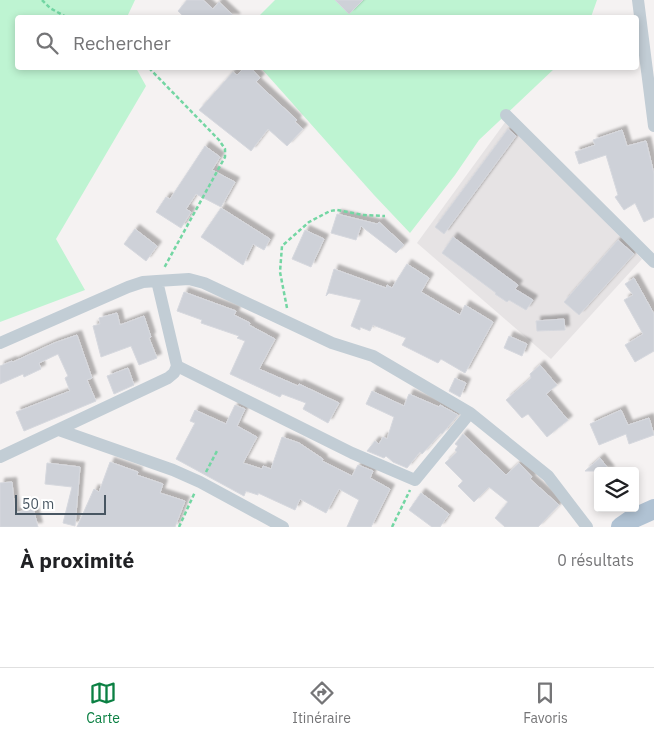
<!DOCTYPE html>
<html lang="fr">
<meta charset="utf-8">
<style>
body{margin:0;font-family:"IBM Plex Sans",sans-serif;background:#f6f6f6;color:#202124}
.controls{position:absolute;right:15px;bottom:15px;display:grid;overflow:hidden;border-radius:5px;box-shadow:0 2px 8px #0003}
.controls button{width:45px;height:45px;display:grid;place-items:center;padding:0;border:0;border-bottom:1px solid #e0e0e0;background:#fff;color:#202124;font:25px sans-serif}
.scale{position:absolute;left:15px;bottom:12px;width:91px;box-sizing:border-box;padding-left:5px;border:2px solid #485662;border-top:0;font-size:14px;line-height:18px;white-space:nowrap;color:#485662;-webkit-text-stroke:4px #fff;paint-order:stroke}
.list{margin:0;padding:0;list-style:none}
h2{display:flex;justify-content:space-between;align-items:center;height:65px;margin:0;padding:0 20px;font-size:21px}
h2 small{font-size:16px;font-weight:400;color:#757577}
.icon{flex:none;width:28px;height:28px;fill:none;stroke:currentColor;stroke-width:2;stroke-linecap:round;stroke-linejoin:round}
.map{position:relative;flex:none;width:654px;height:527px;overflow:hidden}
.search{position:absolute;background:#fff;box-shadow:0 2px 8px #0003;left:15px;right:15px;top:15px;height:55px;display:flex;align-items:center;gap:12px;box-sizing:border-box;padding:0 18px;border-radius:5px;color:#757577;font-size:19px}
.sheet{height:140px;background:#fff}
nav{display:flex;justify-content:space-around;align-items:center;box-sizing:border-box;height:70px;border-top:1px solid #e0e0e0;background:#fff;font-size:14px;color:#757577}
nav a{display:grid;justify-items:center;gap:2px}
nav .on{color:#0b8043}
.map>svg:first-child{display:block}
</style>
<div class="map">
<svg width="654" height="527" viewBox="0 0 654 527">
<defs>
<filter id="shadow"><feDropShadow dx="4.5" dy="-4.5" stdDeviation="1" flood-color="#0004"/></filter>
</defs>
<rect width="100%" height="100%" fill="#f5f2f2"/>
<path fill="#e6e3e4" d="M506,121L642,259L551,359L417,243Z"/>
<path fill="#bef4d2" d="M0,0H135L127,17L18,18V68H136L146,86L56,239L85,290L0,322Z
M275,0H597L591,17L257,18Z
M261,68H555L479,140L455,175L410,233L374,195Z"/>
<path fill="#ced1d8" stroke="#d6d8de" filter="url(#shadow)" d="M187,0H203L213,9L219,2L236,18H185L178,11Z
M335,0H363L349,14Z
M244,68H251L260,78L256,82L297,120L295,122L303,129L287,146L268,129L251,151L199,110L233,72L237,75Z
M508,129L516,136L444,234L435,227Z
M622,130L627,146L646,141L654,174V217L644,222L635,203L624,210L615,197L618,195L606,155L579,164L575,152L595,145L593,140Z
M205,146L220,157L212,170L235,182L221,207L196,194L186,209L191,212L181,228L156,212L166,197L170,199Z
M221,208L270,239L264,250L253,244L243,265L201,237Z
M337,214L377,224L379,222L404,245L396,253L361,226L356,240L331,233Z
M135,229L157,246L146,261L124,244Z
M305,230L324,239L311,267L292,259Z
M453,237L518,285L515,289L533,300L526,310L509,300L507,302L495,294L496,293L442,253Z
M618,240L634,254L579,315L564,302Z
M407,264L429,278L421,292L460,315L465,305L493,322L465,373L441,359L438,363L402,345L406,338L373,325L370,331L360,327V330L351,326L361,300L329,293L326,296L334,269L386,288L387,285L392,288Z
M634,278L654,314V351L635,362L625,345L643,334L624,300L633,295L625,284Z
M184,292L236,311L234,315L250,323L249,325L275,339L259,369L298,386L299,384L339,403L328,423L303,409L306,403L282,394L280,397L230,374L245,341L237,338L239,336L201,323L202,320L177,311Z
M117,313L120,325L144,316L151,337L149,338L157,358L139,365L131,346L101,357L93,326L100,324L99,318Z
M564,319L565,330L537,331L536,321Z
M77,335L92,378L87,380L96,401L24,431L16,412L70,391L65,378L68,376L58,354L39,363L41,369L24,377L23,374L0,384V366L12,361L13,362L54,343Z
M509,336L527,344L522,356L504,348Z
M540,365L557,385L546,394L568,420L547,437L528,414L522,418L506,400L531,378L530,374Z
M128,368L134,385L114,394L107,376Z
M455,378L466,383L460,397L449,391Z
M372,391L404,406L409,394L439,407L440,405L458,415L442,434L441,433L422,454L420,452L407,468L393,462L386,456L384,458L367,451L375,441L379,444L383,437L387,439L394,417L366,404Z
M235,405L245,409L237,426L257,437L243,463L262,469L263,466L271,469L282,437L299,443L323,459L322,461L352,476L358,465L373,471L370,478L390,489L371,527H347L359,500L339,489L326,513L300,499L295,510L258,493V495L246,491L244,496L176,459L195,423L190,421L195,410L226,424Z
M621,410L628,425L649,418L654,435L629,444L626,434L599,445L590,424Z
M463,434L506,475L519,463L532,477L530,479L559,505L538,527H505L495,518L508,502L489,487L474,502L458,486L463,481L445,463L457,452L455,450L458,446L455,444Z
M600,458L610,471H585Z
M110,462L138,472L137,475L163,484L160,493L185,501L175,527H77L94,489L99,492Z
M47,463L80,467L75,526L63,523L72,487L45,484Z
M12,482L15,513L33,508L38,527H0V483Z
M421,493L449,514L440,527H432L409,510Z"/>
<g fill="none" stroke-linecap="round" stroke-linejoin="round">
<path stroke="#73d6a3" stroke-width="2.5" stroke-dasharray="4 2.5" stroke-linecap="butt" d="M42,0L50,8L68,18
M149,68L219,140L225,149V157L164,268
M287,308L280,272L282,246L309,222L330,211L337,210L363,215L385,216
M206,472L217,451
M179,527L195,492
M392,527L410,490"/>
<path stroke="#c2cdd5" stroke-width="12" d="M638,0L654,126
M506,115L654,262
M157,281L189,279L204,283L332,343L373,356L470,413L548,476L587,527
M0,343L128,287L143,282L157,281L177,366L174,373L168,378L0,457
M177,366L352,453L415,480L470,413
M59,430L173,470L200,482L283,527"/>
<path stroke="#b0c2d3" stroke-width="20" d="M621,527L634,518L654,509"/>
</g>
</svg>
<div class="controls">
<button><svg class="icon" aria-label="layers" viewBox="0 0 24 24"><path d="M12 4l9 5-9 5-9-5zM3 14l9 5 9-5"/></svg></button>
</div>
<div class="scale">50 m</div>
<div class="search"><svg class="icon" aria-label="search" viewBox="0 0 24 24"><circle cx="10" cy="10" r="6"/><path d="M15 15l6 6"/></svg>Rechercher</div>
</div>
<section class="sheet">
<h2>À proximité<small>0 résultats</small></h2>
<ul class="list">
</ul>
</section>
<nav>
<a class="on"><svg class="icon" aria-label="map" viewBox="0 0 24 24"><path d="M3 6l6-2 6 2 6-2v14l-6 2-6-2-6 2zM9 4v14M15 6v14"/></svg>Carte</a>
<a><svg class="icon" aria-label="directions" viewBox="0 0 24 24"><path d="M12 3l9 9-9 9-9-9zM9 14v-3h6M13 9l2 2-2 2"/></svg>Itinéraire</a>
<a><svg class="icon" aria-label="saved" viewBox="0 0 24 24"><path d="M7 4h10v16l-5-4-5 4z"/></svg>Favoris</a>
</nav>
